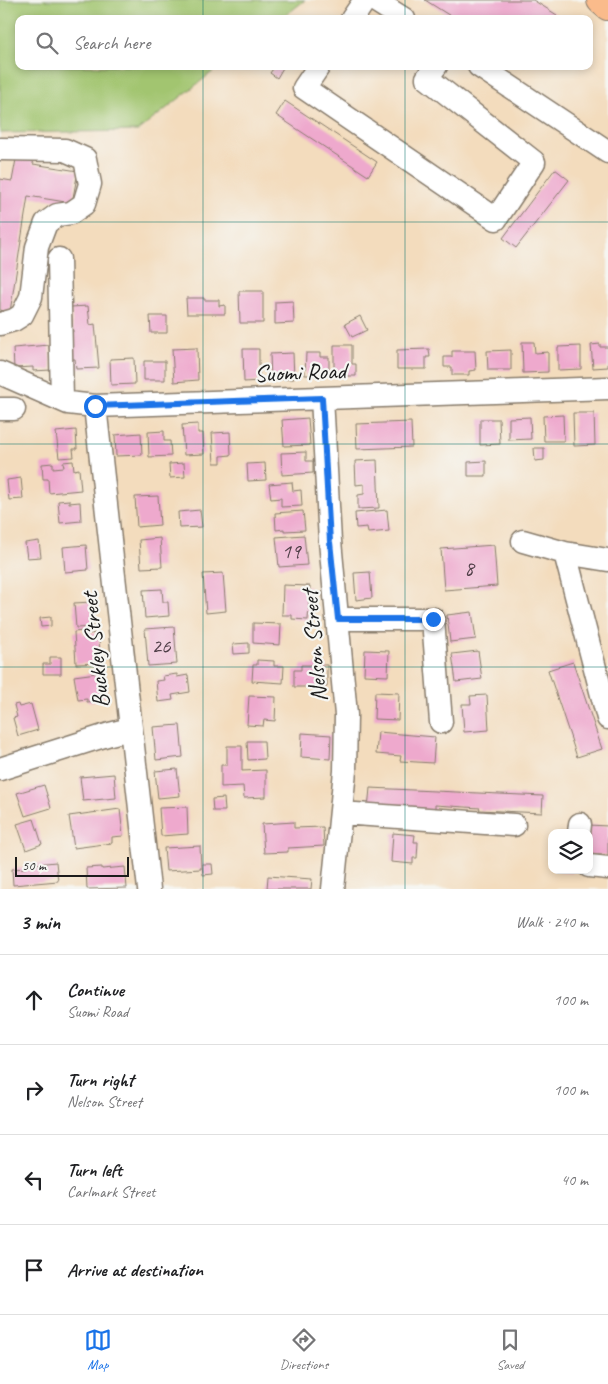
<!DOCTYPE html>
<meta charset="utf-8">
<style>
body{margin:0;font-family:Caveat,sans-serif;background:#f6f6f6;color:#202124}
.controls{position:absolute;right:15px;bottom:15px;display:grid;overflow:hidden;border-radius:10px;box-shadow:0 2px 8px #0003}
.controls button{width:45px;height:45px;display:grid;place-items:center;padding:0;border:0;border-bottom:1px solid #e0e0e0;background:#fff;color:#202124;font:25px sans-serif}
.scale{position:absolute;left:15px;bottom:12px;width:114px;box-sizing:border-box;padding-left:5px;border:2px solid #1c1c1c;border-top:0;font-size:14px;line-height:18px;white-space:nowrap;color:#1c1c1c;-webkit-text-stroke:4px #f6f6f2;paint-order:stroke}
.stop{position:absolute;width:15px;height:15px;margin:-11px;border:4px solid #1a73e8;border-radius:50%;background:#fff}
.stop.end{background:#1a73e8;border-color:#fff;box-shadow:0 1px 5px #0008}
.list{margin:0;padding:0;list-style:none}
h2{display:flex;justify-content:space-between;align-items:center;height:65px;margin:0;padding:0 20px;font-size:21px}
h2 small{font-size:16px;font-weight:400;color:#757577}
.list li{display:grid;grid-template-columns:32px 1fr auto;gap:15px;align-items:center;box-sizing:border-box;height:90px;padding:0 20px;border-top:1px solid #e0e0e0}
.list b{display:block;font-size:19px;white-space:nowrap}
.list p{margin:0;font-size:16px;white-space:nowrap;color:#757577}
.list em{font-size:16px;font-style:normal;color:#757577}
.icon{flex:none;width:28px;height:28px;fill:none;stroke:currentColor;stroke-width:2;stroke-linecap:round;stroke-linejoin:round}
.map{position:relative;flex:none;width:608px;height:889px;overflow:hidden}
.search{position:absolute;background:#fff;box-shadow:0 2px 8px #0003;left:15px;right:15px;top:15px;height:55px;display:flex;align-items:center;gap:12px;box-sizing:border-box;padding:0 18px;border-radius:10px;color:#757577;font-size:19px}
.sheet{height:425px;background:#fff}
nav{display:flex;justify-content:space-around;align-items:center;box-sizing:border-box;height:70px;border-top:1px solid #e0e0e0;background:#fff;font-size:14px;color:#757577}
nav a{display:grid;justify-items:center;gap:2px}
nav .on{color:#1a73e8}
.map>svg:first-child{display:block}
</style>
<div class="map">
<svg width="608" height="889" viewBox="0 0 608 889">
<rect width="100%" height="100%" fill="#f6f6f2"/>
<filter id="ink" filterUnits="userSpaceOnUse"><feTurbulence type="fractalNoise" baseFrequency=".02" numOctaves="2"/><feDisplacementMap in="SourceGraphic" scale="10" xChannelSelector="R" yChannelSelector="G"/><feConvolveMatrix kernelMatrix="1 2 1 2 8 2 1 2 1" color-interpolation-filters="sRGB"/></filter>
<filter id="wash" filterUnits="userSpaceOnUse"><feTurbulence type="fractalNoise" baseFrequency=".0096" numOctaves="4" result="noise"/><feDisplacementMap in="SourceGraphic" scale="20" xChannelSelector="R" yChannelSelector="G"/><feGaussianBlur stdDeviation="1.12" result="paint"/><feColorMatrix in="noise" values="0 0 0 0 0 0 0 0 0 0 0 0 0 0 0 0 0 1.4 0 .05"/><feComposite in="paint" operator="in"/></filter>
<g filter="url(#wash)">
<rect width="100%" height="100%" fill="#f3dcbd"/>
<path fill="#a2c56f" stroke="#5f7046" d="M0,0H305L281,19H19V66H220L138,131L0,133Z"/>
<g id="blocks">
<path fill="#eea9cd" d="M425,0H533L557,15L554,19H455Z
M275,66H284L277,78L270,73Z
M285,101L377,162L368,176L276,115Z
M17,154L34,156L33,164L78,171L72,203L28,196L10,312L0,310V179L12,181Z
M555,169L569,180L516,248L503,238Z
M239,291H263V323H240Z
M186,298H204V300H219V306L225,305V314H187Z
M293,301L294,323L275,324V302Z
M88,306L90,325L95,324L99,368L76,369L75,359H71L69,332H73L71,307Z
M150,316H167V333H151Z
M360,316L367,330L352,337L345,324Z
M522,342H534L535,353L548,352V372L523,373Z
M600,344V347H608V367L593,368L591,345Z
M49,345L51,370L33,371V367L14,368L13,348Z
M334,345H352V364H356V376H334Z
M581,346V369L558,370V347Z
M197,348L198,380L174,382L172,349Z
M243,349H259V381L244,382Z
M429,349L430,357H426V369H397V350Z
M511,350V370H488L487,351Z
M452,351H475L476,370L469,371V375H452V367H444V357H452Z
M293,353L294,379L271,380L270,354Z
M306,353H320V357H329V375H305Z
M134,358L135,384L111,385L110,359Z
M144,361H165V380H144Z
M573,413H594L595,445L574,446Z
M563,415L564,441H544L543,416Z
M530,417L531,439L509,440V418Z
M308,418L310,445L284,446L282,420Z
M480,419H499L500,444L480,445Z
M411,422L412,447L357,449L356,424Z
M198,424V433H203L204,454L184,455L182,425Z
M76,430L77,449H73L74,457L59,458L56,432Z
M164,431V441H170L171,456L149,457L148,432Z
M230,432L231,455L221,456V463H214L212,433Z
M141,433L142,455L116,456L115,435Z
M534,448H544V460L535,461Z
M306,452V461H313V473L282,475L281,453Z
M377,460L379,508L358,509V495L364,494V484L356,485L355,461Z
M73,461L74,470L79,469L81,490L49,493L48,479H43L42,464L53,463V468L64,467L63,462Z
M486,461V476H468V462Z
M184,463L185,477L170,478L169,464Z
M265,463L266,480L248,481L247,464Z
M21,478L23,499L9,500L7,480Z
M292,482L293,491L301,490L302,506L281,507V498L271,499L269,484Z
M158,496L160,525L137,527L135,497Z
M69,500V503L80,502L81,521L60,523L58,501Z
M200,510L202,527L179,528L178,512Z
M387,510L389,531L368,533L367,527L356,528L355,513Z
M303,511L305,530L284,531V529L276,530L275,513Z
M304,535L307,565L279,567L276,537Z
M160,538L162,567L141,568L139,540Z
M39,541L41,557L27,558L25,543Z
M86,545L88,570L65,572L63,547Z
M494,545L497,586L444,590L441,549Z
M370,572L372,598L356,600L354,573Z
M223,573L226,611L206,613L203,574Z
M283,585L310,586L308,620L292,619V615H282Z
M162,589L163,602H168L169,616L145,618L143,590Z
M92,602L93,627L76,628L74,603Z
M472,612L476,639L450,642L447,615Z
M51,617V626L41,627L40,618Z
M253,623L281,624L280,645L253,643Z
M174,627L177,664L148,666L145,629Z
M83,631V634L99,633L100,663L76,664L74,632Z
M249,643V653L234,654L233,644Z
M365,650L389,651L388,676L364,675Z
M478,651L482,679L456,682L452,654Z
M50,657H61V674H43V664H50Z
M257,660L274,661V666H284L283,683L252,681L253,665H257Z
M573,662L602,749L577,757L548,670Z
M301,665H327V687H294V670H301Z
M104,672L107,696L97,697V701L87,702V699L78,700L74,676Z
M177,674V677L188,675L190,692L172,695L173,700L158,702L156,681L164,680L163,676Z
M375,692L399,693L398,720L374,719Z
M487,695L489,730L464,732L462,704H471L470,696Z
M249,696L276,697L275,721L264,720L263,726L247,725Z
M18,704L19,707L31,704L38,730L18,736L13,718L17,717L14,705Z
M180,725L183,757L156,760L153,727Z
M378,732L435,737L433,763L400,761L401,756L376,754Z
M302,733L331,735L330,759L301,757Z
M247,741H264L265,759L248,760Z
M227,746H242V771L266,770V797L244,798L243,786L221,787V765H227Z
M177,769L180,796L158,798L155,771Z
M114,774L116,798L83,801L80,777Z
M44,785L51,808L25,816L17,793Z
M370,788L543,796L542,813L479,810L480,808L435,805V812L368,809Z
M224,798L225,811H213L212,799Z
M187,807L188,834L161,836L159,808Z
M120,809L123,836L112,837V843L74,848L69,816Z
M34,819L42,844L26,850L17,824Z
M294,822V828L323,827L324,846L288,848V852L264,853L262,824Z
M588,825L608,826V855H589Z
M393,833L415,835L414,842H418L417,858H413V864L391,862Z
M200,846L201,869L166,871L164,848Z
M56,862L58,881L13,885L12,869L26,868L25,865Z
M202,864H212L213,874L203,875Z
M102,867V869L125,867L127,888L87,889L86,868Z
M559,870H573L572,873L559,872Z
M268,876L312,879L311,889H267Z"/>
</g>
</g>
<g filter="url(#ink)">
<use href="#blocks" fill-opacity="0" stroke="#887c6c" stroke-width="1"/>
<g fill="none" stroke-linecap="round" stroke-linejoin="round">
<defs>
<path id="minor" d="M374,0L404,19
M352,19L365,0
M319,66L304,88L496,219L534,162L427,78L436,66
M479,66L608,152
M0,149L65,150L85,159L90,184L84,204L71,213L57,215L46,223L37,247L31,297L22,315L14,320L0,324
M59,259L62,400
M0,373L68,403L95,406L608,388
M322,398L330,541L346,715L345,771L333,889
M95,406L149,889
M0,409H14
M523,541L565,553L608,560
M565,553L608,718
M338,619H433L441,722
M0,769L110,734L130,729
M341,813L514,825
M579,833L580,824
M589,866L608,868"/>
<path id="major" d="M601,0L608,6"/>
</defs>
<use href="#minor" stroke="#887c6c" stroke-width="25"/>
<use href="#major" stroke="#887c6c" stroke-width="30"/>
<use href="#minor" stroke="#fff" stroke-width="22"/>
<use href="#major" stroke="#fabb8b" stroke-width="28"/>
</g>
</g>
<g fill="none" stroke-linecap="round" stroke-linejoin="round" filter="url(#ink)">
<path stroke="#1a73e8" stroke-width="6" d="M95,406L322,398L330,542L338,619H433"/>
</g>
<path fill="none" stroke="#0f766e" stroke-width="1" stroke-opacity="0.55" d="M203,0V19M405,0V19M203,66V889M405,66V889M0,222H608M0,444H608M0,667H608"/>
<g text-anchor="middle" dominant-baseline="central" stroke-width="4.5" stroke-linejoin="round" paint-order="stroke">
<g font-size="21" fill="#503f48">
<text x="291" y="551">19</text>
<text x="469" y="568">8</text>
<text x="161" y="646">26</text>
</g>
<g font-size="24" fill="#1c1c1c" stroke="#f6f6f2">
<text transform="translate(300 372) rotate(-2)">Suomi Road</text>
<text transform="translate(314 646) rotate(-95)">Nelson Street</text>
<text transform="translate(95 650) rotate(-96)">Buckley Street</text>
</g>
</g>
</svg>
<div class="controls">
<button><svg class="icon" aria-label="layers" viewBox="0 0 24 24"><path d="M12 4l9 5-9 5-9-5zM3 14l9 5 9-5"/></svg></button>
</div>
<div class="scale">50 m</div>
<div class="stop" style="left:95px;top:406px"></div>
<div class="stop end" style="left:433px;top:619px"></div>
<div class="search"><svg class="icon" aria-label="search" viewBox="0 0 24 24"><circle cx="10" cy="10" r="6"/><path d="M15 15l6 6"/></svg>Search here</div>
</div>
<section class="sheet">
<h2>3 min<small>Walk · 240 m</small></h2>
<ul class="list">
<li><svg class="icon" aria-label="ahead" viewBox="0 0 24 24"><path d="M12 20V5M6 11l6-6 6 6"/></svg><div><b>Continue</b><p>Suomi Road</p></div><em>100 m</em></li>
<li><svg class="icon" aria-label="right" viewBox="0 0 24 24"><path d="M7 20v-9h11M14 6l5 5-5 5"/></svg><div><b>Turn right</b><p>Nelson Street</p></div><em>100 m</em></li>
<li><svg class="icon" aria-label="left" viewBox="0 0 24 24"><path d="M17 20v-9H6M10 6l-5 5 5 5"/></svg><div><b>Turn left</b><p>Carlmark Street</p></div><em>40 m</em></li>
<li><svg class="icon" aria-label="arrive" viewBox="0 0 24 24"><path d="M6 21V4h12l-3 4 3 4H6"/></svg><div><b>Arrive at destination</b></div></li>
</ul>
</section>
<nav>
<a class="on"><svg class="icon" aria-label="map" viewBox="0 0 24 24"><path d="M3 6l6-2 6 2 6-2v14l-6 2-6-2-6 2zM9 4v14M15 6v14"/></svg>Map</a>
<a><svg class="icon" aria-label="directions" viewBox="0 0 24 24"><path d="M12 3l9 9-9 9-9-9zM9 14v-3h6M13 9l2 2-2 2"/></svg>Directions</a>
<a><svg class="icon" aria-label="saved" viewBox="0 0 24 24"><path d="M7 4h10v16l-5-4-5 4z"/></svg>Saved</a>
</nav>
